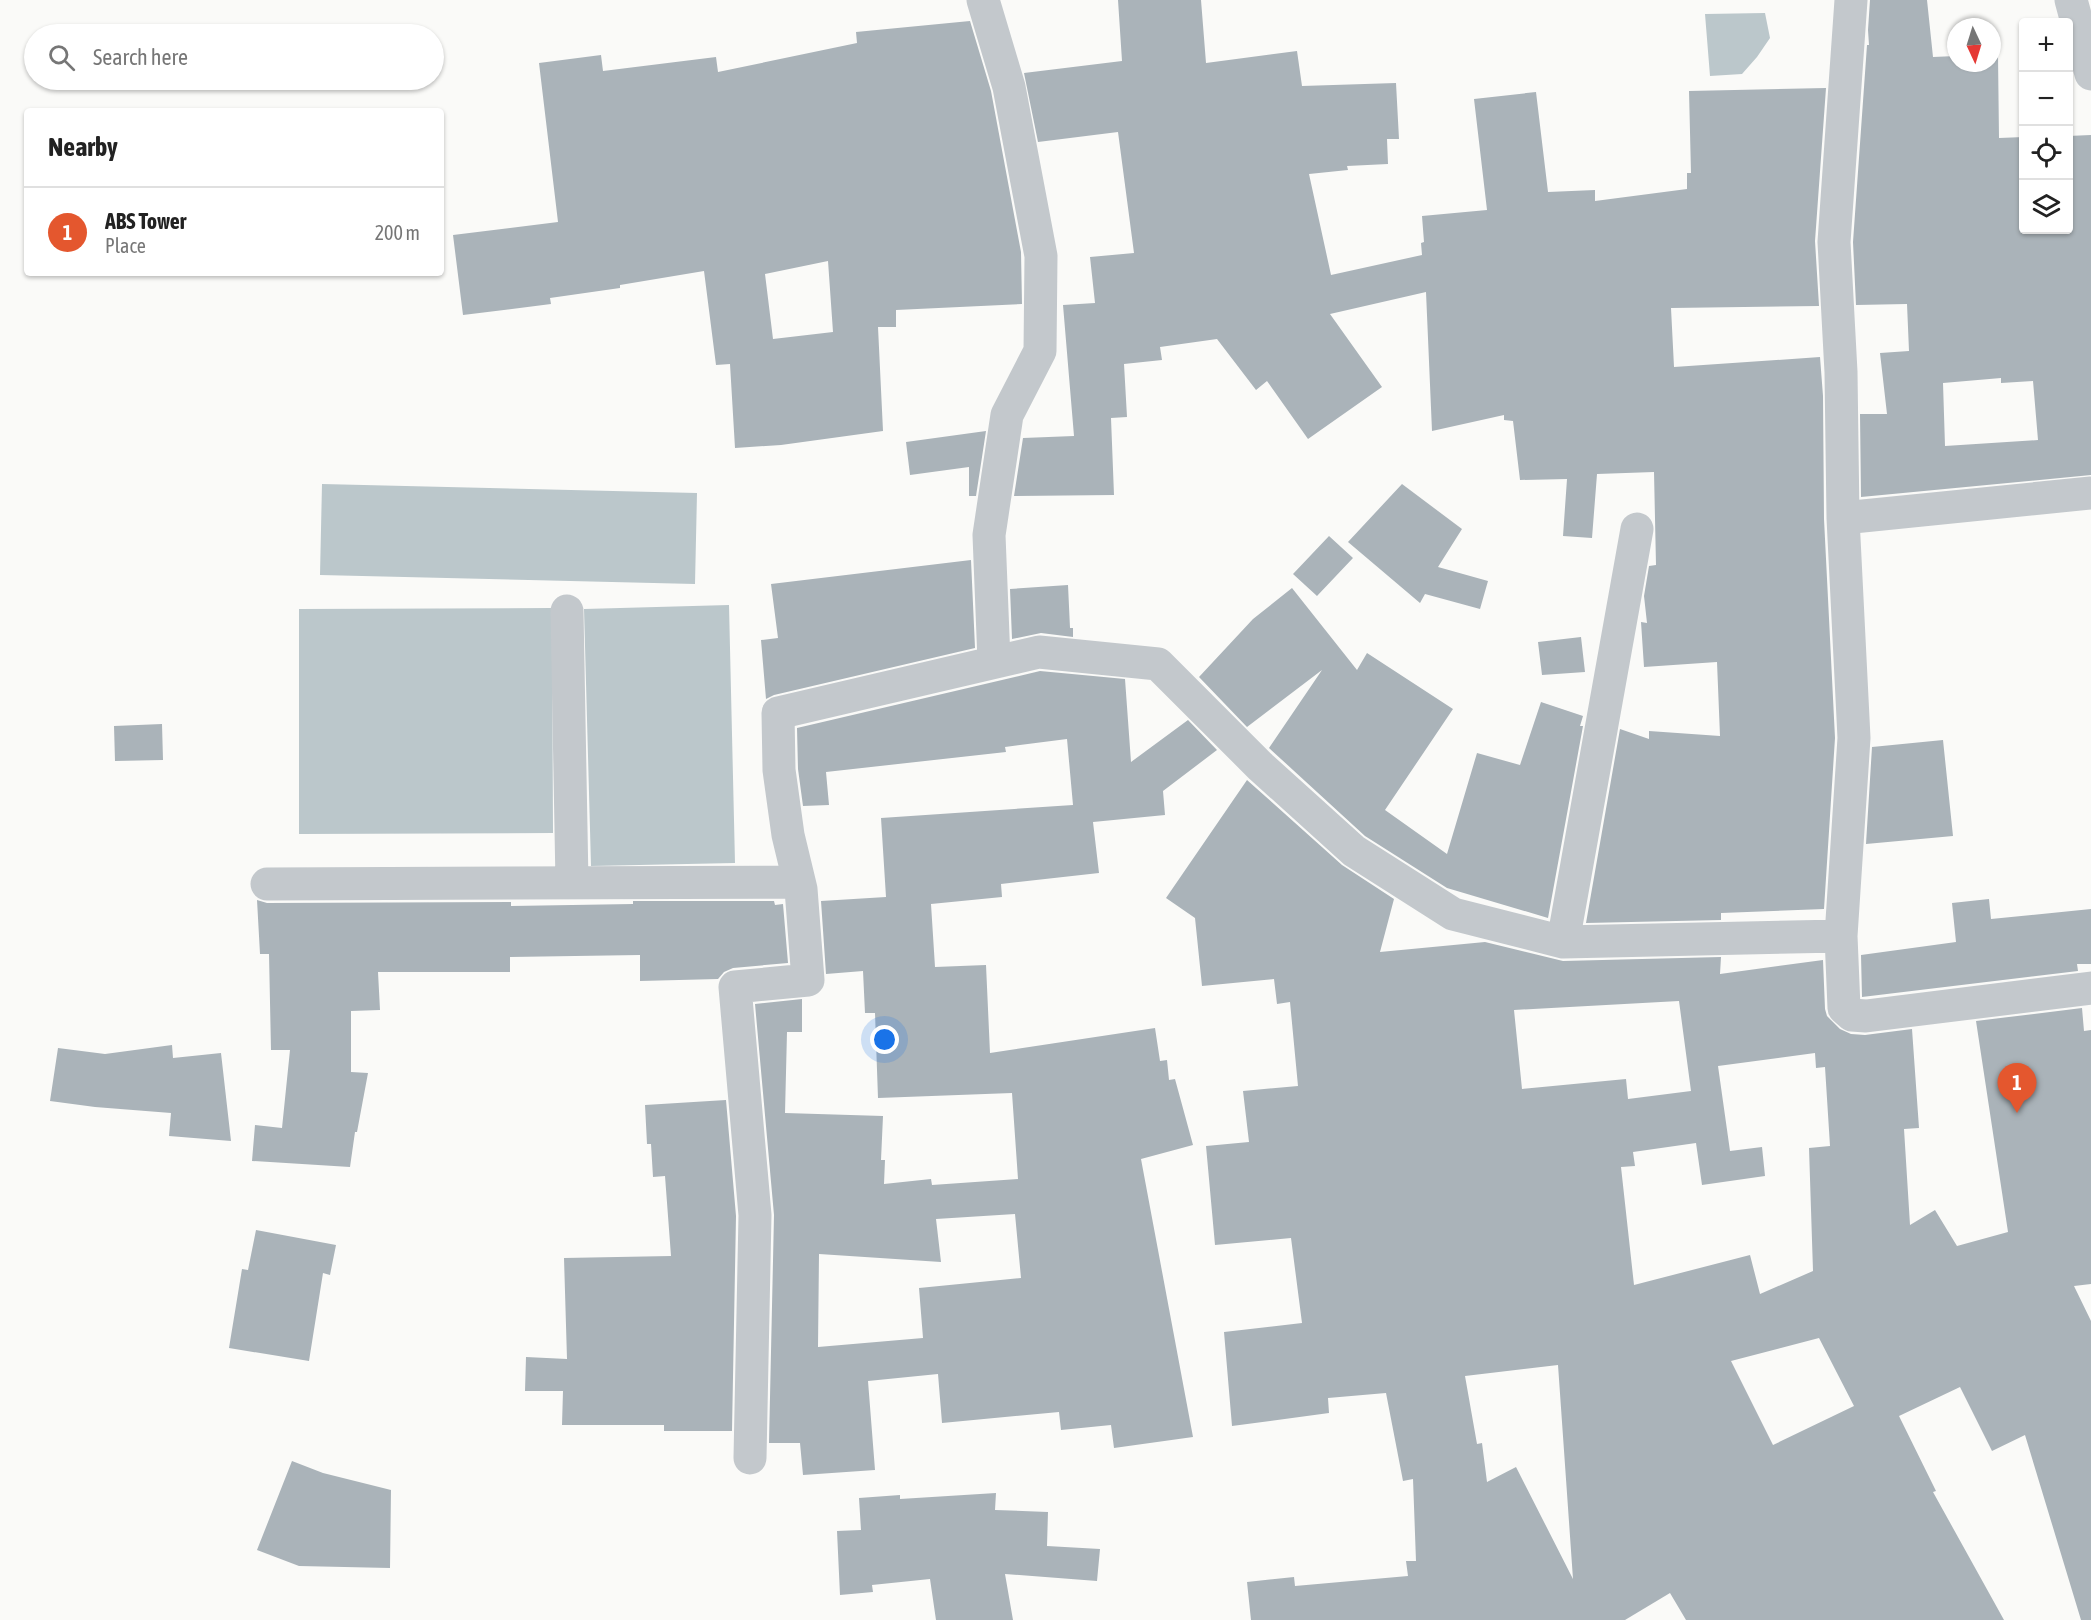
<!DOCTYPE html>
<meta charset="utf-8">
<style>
body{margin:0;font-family:"Asap Condensed",sans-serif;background:#f2f2f2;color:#222}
.controls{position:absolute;right:18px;top:18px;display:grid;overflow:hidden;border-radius:6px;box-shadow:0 2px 4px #0004}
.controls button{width:54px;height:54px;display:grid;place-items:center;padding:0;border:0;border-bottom:2px solid #e0e0e0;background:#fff;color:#222;font:30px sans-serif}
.compass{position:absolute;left:1947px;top:18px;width:54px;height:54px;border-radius:50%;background:#fff;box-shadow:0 2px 4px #0004;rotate:176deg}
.you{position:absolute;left:885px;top:1040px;width:21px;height:21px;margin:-15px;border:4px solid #fff;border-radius:50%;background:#1a73e8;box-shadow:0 0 0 9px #1a73e833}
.badge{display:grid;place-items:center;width:39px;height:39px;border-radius:50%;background:#e4572e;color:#fff;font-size:20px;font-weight:700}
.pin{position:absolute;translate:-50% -50px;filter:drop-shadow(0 2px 3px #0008)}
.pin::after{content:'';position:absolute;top:32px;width:21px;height:18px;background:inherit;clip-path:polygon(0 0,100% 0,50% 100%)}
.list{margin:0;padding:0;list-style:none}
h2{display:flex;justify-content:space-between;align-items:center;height:78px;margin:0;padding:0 24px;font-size:26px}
h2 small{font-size:20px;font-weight:400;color:#767676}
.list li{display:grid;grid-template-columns:39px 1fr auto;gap:18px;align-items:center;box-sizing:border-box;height:90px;padding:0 24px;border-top:2px solid #e0e0e0}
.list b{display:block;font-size:22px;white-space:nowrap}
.list p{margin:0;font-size:20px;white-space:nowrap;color:#767676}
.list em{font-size:20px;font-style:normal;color:#767676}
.icon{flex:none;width:33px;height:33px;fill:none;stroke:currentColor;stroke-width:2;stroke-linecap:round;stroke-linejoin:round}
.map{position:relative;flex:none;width:2091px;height:1620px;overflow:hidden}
.search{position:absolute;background:#fff;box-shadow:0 2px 4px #0004;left:24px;top:24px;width:420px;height:66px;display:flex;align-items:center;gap:15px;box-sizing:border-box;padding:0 21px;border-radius:33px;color:#767676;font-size:22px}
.panel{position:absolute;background:#fff;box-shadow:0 2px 4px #0004;left:24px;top:108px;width:420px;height:168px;border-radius:6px}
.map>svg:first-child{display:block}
</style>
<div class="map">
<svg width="2091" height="1620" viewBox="0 0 2091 1620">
<rect width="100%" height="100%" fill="#fafaf8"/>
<path fill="#bbc7cb" d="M1765,13L1770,38L1757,57L1742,74L1710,76L1705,14Z
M322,484L697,493L695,584L320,575Z
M729,605L735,863L591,866L584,609Z
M552,608L553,833L299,834V609Z"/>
<path fill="#aab3b9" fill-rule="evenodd" d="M1118,0H1201L1206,63L1297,51L1302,86L1396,83L1399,139H1387L1388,164L1347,166L1348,170L1309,174L1331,275L1422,255L1421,243L1424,242L1422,216L1487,210L1474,99L1536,92L1548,192L1595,190V201L1687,189V173H1691L1689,91L1826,88L1815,241L1819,306L1671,308L1674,367L1820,357L1823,396L1824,519L1835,738L1824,909L1721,913V920L1586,923L1620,729L1649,739V731L1720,736L1717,662L1644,667L1641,622L1647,623L1644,596L1649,566L1656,565L1654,472L1597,474L1592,538L1563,536L1567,479L1520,480L1513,421L1504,420V415L1432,431L1426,292L1330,314L1382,387L1308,439L1267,381L1256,390L1217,339L1160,347L1162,360L1124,364L1127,417L1111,418L1114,495L1014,496L1023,438L1074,436L1063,305L1095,303L1090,257L1134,253L1118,132L1038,142L1024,73L1122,61Z
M1870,0H1927L1933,57L1956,56V63H1992V56H1998L1999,138L2024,137V230H2068V136L2091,135V475L1861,497L1860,414H1887L1880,353L1909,351L1907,304L1856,305L1853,242L1867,45H1869L1868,30ZM2001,378V383L2033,381L2038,440L1945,446L1943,383Z
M970,21L991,91L1021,252L1022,304L896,310V327H878L883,431L781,445L735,448L730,364L716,365L704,271L620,285V288L550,298L551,304L463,315L453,235L558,222L539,63L601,55L603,71L716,57L718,72L857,43L856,32ZM828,261L833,332L773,339L765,274Z
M986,431L976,496H969V467L910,475L906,442Z
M1402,484L1462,529L1438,567L1488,581L1480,609L1425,594L1420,603L1348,542Z
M1329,536L1353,558L1317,596L1293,574Z
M971,560L975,648L774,695L766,699L761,640L778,638L771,584Z
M1068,585L1070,628H1073V637L1041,633L1012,639L1010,589Z
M1292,588L1357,670L1367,653L1453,709L1385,810L1447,854L1477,753L1520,765L1541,702L1583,716L1580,726H1583L1548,918L1447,888L1365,836L1269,748L1322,670L1247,727L1199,677L1253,619Z
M1581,637L1585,672L1542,675L1538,642Z
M1040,671L1125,679L1131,762L1188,720L1217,750L1163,791L1165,815L1093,822L1099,873L1001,884L1002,897L931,904L935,967L986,965L990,1053L1155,1028L1160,1061L1167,1060L1169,1080L1175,1079L1193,1145L1141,1159L1193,1437L1114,1448L1111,1425L1061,1430L1059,1412L942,1423L938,1374L868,1381L875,1470L803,1475L800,1443H769L774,1215L755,1004L802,999V1032H787L785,1113L883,1116L881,1160H885L884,1184L931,1179L932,1185L1018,1179L1012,1093L878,1098L875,1013H865L863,971L826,974L821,901L886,897L881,818L1073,805L1067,739L1005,747L1006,752L826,772L829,805L803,806L798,769L797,728ZM1015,1214L1021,1278L919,1288L923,1338L818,1347L819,1254L941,1262L936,1219Z
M162,724L163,760L115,761L114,726Z
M1943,740L1953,836L1866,844L1872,747Z
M1247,780L1342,865L1394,899L1380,952L1485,942L1563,961L1721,957L1720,974L1823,960L1825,1009L1827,1016L1840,1029L1851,1034L1865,1035L1912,1029L1919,1128L1904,1129L1910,1225L1935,1210L1957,1246L2008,1232L1976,1021L2082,1008L2084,1031L2091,1030V1284L2074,1286L2091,1321V1620H2081L2025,1435L1992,1451L1960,1387L1899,1416L1936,1491L1933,1492L2004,1620H1686L1670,1593L1625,1620H1251L1247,1582L1294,1577L1295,1586L1408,1576L1406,1561H1416L1413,1479L1403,1481L1386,1393L1328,1398L1329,1413L1232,1426L1224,1332L1302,1323L1291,1238L1215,1245L1206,1146L1249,1142L1243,1091L1298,1086L1290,1002L1277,1004L1274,979L1202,986L1195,918L1166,898ZM1679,1001L1691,1091L1628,1099L1626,1079L1522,1089L1514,1010ZM1815,1053L1816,1068L1825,1067L1830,1146L1809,1148L1813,1271L1760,1294L1750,1255L1634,1285L1621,1167L1635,1166L1633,1152L1696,1143L1702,1185L1765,1176L1762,1147L1730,1151L1718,1066ZM1819,1338L1854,1406L1773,1445L1731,1361ZM1558,1365L1573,1579L1516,1467L1487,1482L1482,1443L1477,1444L1465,1376Z
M1989,899L1991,919L2091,909V964H2077L2078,971L1862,997L1861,955L1956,942L1952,903Z
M257,900L267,903L511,902V906L633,904V901H774L775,905L783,904L788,963L733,968L724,972L718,979L640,981V955L510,957V972H378L380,1010L351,1011V1072L368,1073L357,1132H355L350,1167L252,1161L255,1125L282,1128L290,1050H271L269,954H260Z
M172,1045L173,1058L221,1053L231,1141L169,1136L171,1113L95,1107L50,1101L58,1048L105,1054Z
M726,1100L736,1216L732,1431H664V1425H562L563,1391H525L526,1357L567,1359L564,1258L671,1256L665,1176L653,1177L651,1144H647L645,1105Z
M256,1230L336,1245L330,1275L323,1273L309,1361L229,1348L242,1269L248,1270Z
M292,1461L323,1473L391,1490L390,1568L299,1566L257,1550Z
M996,1493L995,1510L1048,1512L1047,1546L1100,1549L1097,1581L1005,1574L1013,1620H936L930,1579L872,1585L873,1592L840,1595L837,1531L861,1530L859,1498L900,1495V1499Z"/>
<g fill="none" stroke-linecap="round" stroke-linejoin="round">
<path stroke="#c3c8cc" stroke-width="33" d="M983,0L1009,87L1041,256L1040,351L1007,415L989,535L994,661
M2071,0L2091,74
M1843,518L2091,493
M567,611L572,883
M267,884L799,882
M1841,936L1854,738L1843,518L1841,372L1834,242L1851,0
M1563,942L1637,529
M750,1458L755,1215L735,987L808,980L801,889L788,835L779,770L778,713L1039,652L1158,664L1261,767L1354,851L1453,914L1563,942L1841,936L1844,1008L1852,1015L1866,1016L2091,988"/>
</g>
</svg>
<div class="controls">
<button>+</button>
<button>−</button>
<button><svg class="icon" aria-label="locate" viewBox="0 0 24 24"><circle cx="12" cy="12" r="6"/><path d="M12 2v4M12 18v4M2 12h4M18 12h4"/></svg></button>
<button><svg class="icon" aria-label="layers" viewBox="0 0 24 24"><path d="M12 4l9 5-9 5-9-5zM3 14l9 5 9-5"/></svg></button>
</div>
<svg class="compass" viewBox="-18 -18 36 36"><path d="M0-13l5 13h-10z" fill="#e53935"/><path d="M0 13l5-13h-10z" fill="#767676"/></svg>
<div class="you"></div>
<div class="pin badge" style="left:2017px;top:1113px">1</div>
<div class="search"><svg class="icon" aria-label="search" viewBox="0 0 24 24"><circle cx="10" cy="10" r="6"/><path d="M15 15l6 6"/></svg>Search here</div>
<section class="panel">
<h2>Nearby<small></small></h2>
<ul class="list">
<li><span class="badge">1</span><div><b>ABS Tower</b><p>Place</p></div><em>200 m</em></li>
</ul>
</section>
</div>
